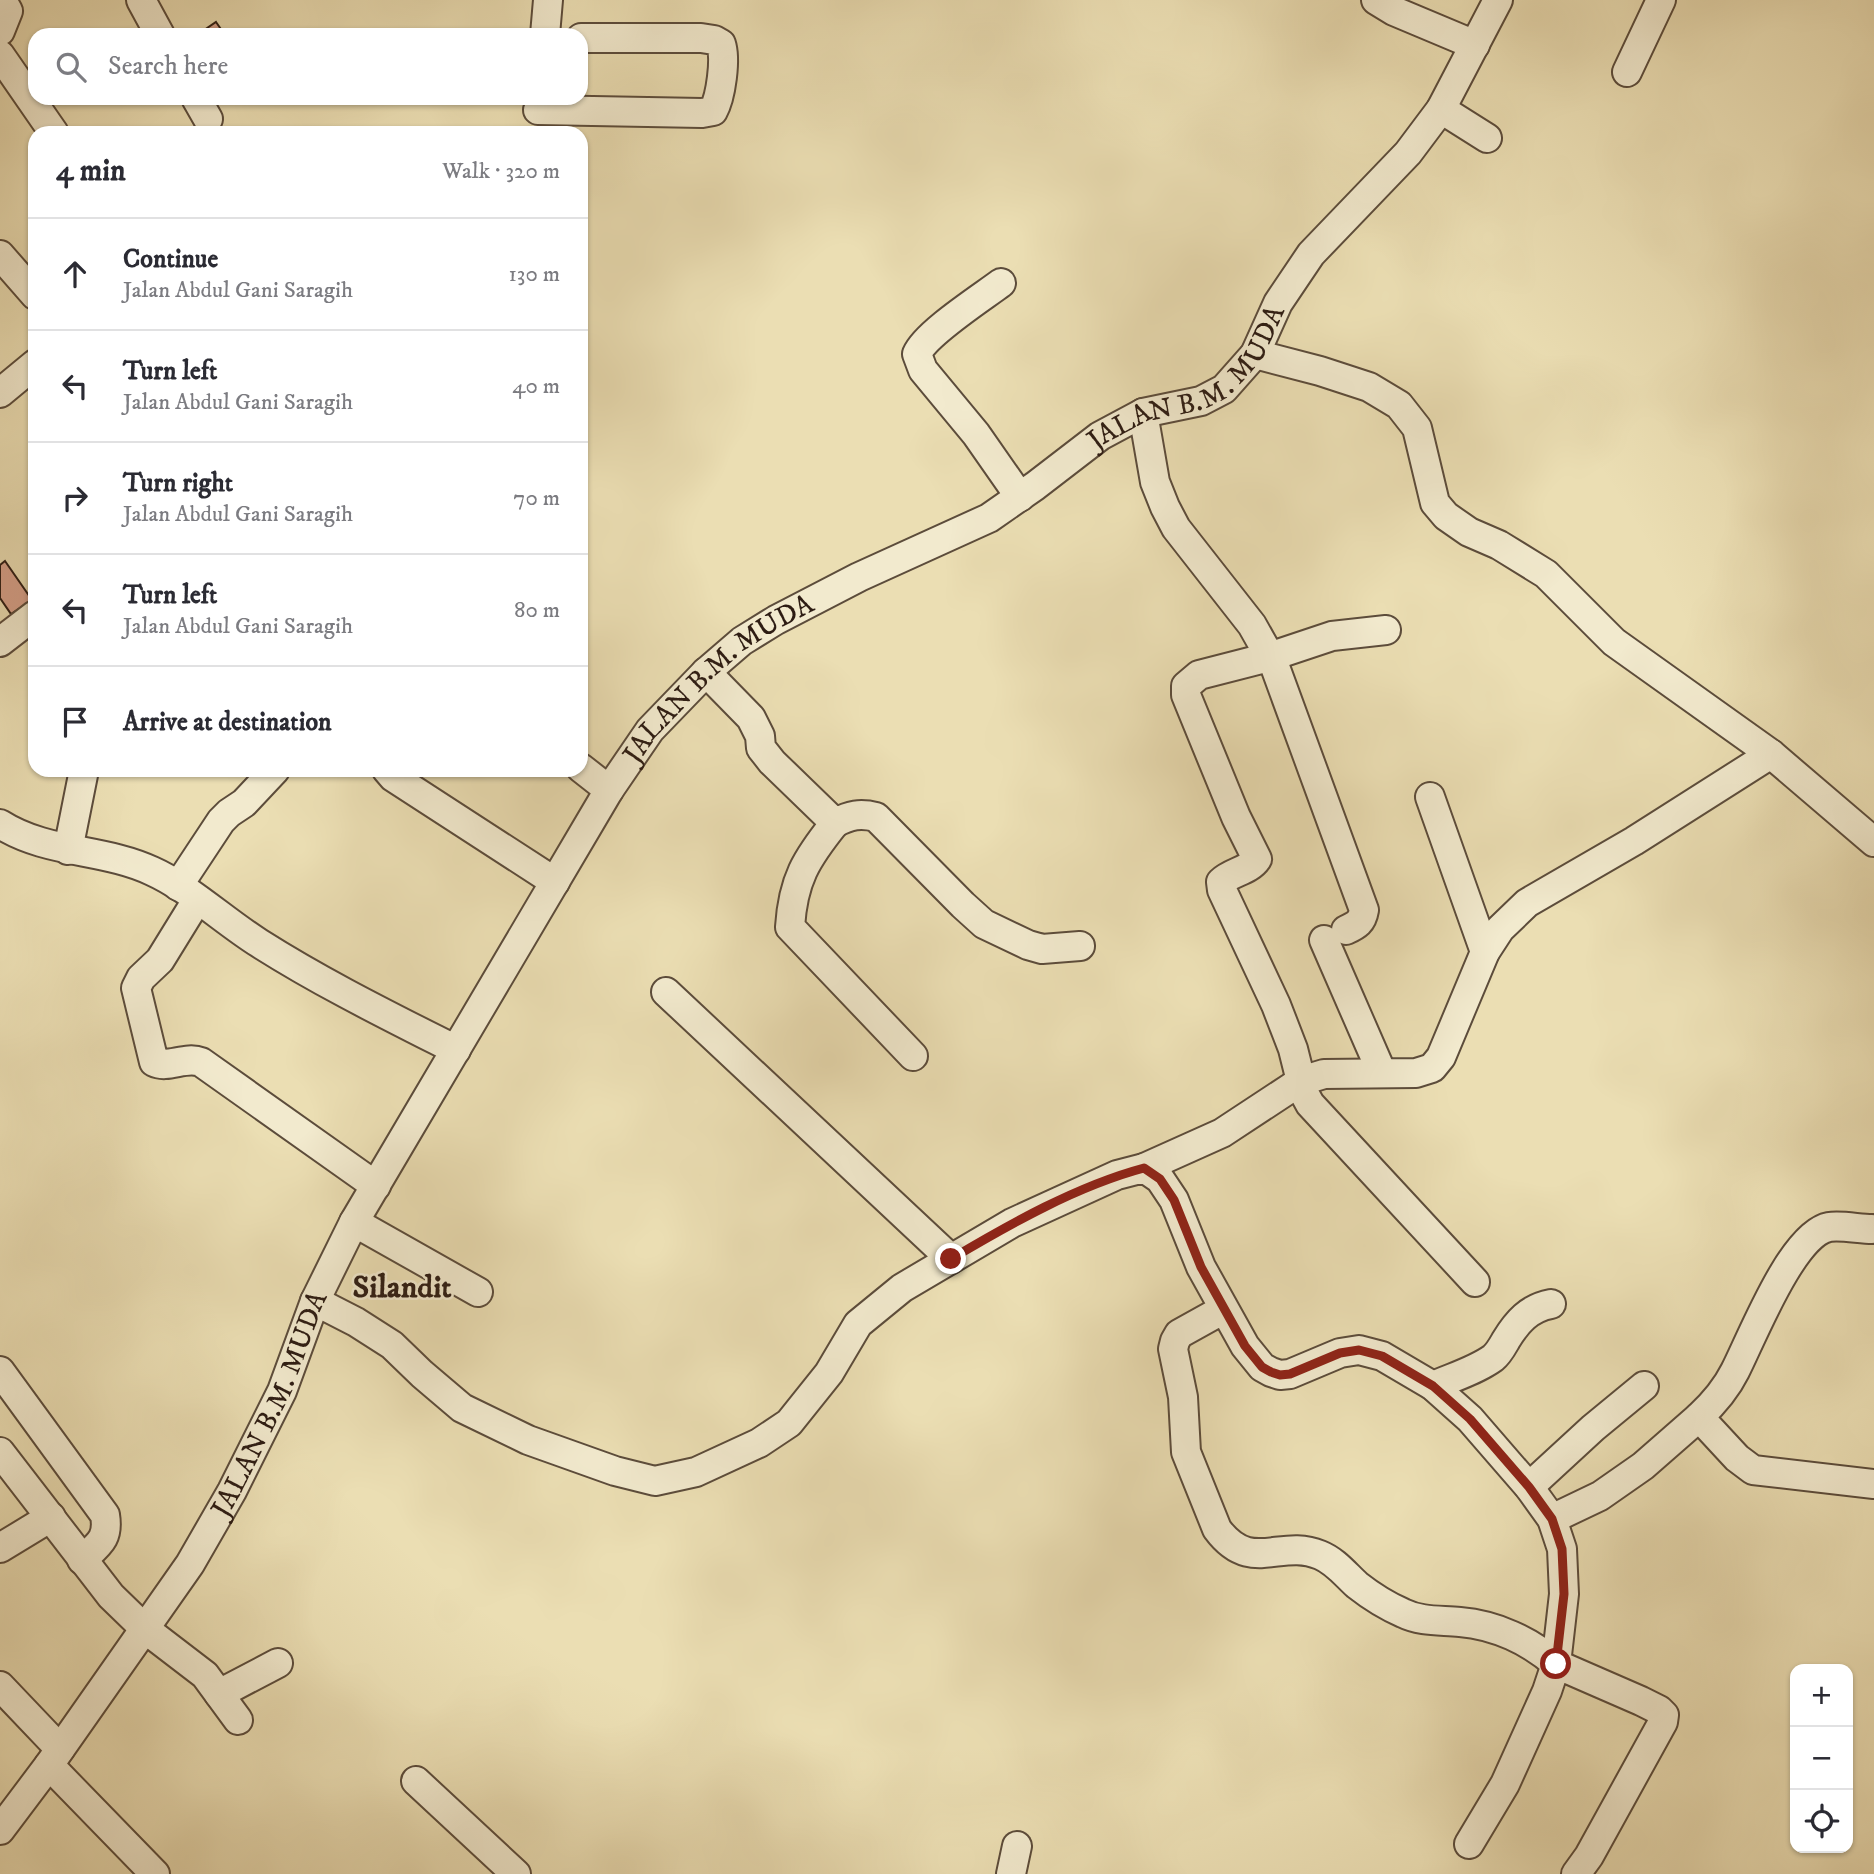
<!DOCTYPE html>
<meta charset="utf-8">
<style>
body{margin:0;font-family:"IM FELL DW Pica",serif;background:#f7f7f7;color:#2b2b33}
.controls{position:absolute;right:21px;bottom:21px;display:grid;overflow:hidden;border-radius:14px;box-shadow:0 2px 5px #0004}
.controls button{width:63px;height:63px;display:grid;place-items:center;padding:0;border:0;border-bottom:2px solid #e1e1e2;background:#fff;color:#2b2b33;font:35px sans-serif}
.stop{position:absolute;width:21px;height:21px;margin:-16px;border:5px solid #8f2418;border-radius:50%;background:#fff}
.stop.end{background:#8f2418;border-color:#fff;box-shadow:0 2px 7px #0008}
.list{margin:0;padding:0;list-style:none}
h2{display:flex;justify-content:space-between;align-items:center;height:91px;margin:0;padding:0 28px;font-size:30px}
h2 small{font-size:23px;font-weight:400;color:#7c7c81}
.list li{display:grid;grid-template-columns:46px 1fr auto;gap:21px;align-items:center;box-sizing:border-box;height:112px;padding:0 28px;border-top:2px solid #e1e1e2}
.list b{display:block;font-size:26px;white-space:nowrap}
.list p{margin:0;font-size:23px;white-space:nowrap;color:#7c7c81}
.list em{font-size:23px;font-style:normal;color:#7c7c81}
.icon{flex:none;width:38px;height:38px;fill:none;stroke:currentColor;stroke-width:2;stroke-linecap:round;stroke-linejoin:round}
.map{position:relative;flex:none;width:1874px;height:1874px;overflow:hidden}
.search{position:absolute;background:#fff;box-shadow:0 2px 5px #0004;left:28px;top:28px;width:560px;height:77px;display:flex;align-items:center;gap:18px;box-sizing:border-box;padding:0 24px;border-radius:21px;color:#7c7c81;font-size:26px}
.panel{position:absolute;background:#fff;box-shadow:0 2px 5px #0004;left:28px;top:126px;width:560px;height:651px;border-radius:21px}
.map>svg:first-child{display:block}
</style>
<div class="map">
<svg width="1874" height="1874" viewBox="0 0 1874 1874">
<rect width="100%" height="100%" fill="#ebdeb3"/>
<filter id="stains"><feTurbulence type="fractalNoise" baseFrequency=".00286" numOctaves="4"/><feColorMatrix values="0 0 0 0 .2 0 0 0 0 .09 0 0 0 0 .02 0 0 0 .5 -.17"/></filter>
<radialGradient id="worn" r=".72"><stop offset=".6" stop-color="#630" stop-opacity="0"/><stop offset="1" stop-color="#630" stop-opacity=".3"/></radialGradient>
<path fill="#d7a18b" stroke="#2d1c13" stroke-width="2" d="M216,22L225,35H197Z
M5,561L32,600L11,614L0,598V565Z"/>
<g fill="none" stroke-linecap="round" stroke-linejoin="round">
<defs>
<g id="minor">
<path d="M141,0L160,35"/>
<path d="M1376,0L1394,11L1475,45"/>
<path d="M0,31L8,11L2,0"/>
<path d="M545,35L548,0"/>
<path d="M0,55L54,133"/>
<path d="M1627,72L1661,0"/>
<path d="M196,98L208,119"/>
<path d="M1441,109L1487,138"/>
<path d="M538,110L702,113L713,111C721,97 726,59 721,44L714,40L701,38H581"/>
<path d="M0,255L35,295"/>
<path d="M1001,283C981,298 925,334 917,354L923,370L976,434L1020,497"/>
<path d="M1255,354L1320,371L1369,387L1399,405L1417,428L1435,503L1446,516L1469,532L1499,545L1546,574L1614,642L1771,754L1874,842"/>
<path d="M0,393L35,364"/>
<path d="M1143,413L1155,482L1165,507L1176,528L1252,625L1274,664L1364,910C1362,922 1357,925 1346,930"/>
<path d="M1386,630L1332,636L1269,657L1199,675L1186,686V695L1236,817L1257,859C1249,871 1231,872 1221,882L1222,890L1276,1005L1293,1049L1304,1093L1310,1104L1475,1282"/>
<path d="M0,642L35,615"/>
<path d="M706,672L751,718L760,736L761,748L772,762L835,823C850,815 860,813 876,817L963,905L984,924L1028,945L1042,949L1080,946"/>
<path d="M581,768L609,790"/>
<path d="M387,770L393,777L555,882"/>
<path d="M1430,797L1485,952"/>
<path d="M835,823C806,859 793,880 790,927L913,1056"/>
<path d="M0,824C47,854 103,848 152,871C188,887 224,921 259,943C322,983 389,1016 456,1050"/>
<path d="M68,850L84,770"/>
<path d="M178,886L221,821L229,813L244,803L275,770"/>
<path d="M197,900L160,960L141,978L136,988L154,1062C168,1069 185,1056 201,1062L376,1186"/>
<path d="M1324,940L1382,1073"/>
<path d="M666,992L951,1259"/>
<path d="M1144,1168L1222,1133L1301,1081L1324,1074L1416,1073L1432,1068L1441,1057L1485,952L1500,929L1527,903L1634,841L1771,754"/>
<path d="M354,1222L478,1292"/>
<path d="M315,1301L356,1322L392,1345L422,1374L462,1408L528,1440L615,1471L655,1481L696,1472L759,1443L789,1423L829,1373L858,1324L902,1288L1012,1223L1117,1175L1144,1168L1160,1179L1174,1200L1201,1267L1245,1346L1262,1367L1271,1372L1280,1375L1290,1374L1340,1353L1359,1350L1382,1356L1433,1386L1470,1419L1529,1487L1552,1519L1562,1549L1564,1594L1556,1664C1530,1641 1496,1625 1460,1622C1441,1620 1421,1622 1403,1613C1387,1606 1371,1596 1357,1585C1345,1574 1335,1561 1320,1555C1280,1538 1251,1575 1217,1529L1186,1452L1183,1397L1173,1349L1175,1341L1179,1334L1224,1309"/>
<path d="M0,1371L105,1515C109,1539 99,1544 82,1560"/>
<path d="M1433,1386C1453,1377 1475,1371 1493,1358C1499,1353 1502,1347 1506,1340C1517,1322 1529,1308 1551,1304"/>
<path d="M1699,1417C1713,1404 1726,1389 1735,1371C1752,1338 1792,1234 1829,1227C1841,1225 1860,1229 1872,1229"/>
<path d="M0,1452L111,1596L145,1629L205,1675L238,1720"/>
<path d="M1529,1487L1593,1428L1644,1386"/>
<path d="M1552,1519L1600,1496L1643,1466L1699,1417L1737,1458L1753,1470L1874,1484"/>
<path d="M0,1548L51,1517"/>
<path d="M0,1686L60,1749"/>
<path d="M219,1694L278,1663"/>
<path d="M49,1765L155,1874"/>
<path d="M416,1781L516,1874"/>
<path id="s1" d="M0,1830L49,1765L190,1564L232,1491L282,1391L315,1301L354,1222L609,790L650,730L706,672L742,641L776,620L859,577L989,518L1035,486L1100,436L1143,413L1201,401L1224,389L1255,354L1278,303L1311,254L1408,153L1441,109L1498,0"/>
<path d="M1469,1844L1505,1784L1547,1691L1556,1664L1641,1701L1659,1710L1664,1715L1663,1722L1589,1856L1576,1874"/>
<path d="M1011,1874L1017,1846"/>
</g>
</defs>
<use href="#minor" stroke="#5c4c3b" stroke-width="32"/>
<use href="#minor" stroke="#f2eace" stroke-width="28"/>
</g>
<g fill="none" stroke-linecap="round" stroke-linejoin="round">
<path stroke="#8f2418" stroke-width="9" d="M951,1259C1010,1224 1077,1186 1144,1168L1160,1179L1174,1200L1201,1267L1245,1346L1262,1367L1271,1372L1280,1375L1290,1374L1340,1353L1359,1350L1382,1356L1433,1386L1470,1419L1529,1487L1552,1519L1562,1549L1564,1594L1556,1664"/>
</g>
<g text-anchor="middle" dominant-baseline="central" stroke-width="5" stroke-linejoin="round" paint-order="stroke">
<g font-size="28" fill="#2d1c13" stroke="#f2eace">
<text stroke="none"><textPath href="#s1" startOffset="1934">JALAN B.M. MUDA</textPath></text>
<text stroke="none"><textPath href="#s1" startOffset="1367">JALAN B.M. MUDA</textPath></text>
<text stroke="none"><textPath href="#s1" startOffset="506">JALAN B.M. MUDA</textPath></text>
</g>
<g font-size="32" font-weight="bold" fill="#2d1c13" stroke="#f2eace">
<text x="402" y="1288">Silandit</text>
</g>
</g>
<rect width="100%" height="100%" filter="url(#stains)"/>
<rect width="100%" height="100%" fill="url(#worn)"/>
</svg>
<div class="controls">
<button>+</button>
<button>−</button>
<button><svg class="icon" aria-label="locate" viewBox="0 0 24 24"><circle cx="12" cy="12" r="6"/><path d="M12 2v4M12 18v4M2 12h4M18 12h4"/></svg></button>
</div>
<div class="stop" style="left:1556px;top:1664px"></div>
<div class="stop end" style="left:951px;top:1259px"></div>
<div class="search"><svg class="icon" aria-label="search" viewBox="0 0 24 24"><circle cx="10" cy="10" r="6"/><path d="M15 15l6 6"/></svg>Search here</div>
<section class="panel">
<h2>4 min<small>Walk · 320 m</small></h2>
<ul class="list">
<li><svg class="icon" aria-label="ahead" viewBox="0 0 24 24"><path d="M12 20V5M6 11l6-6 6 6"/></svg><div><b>Continue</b><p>Jalan Abdul Gani Saragih</p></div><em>130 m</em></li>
<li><svg class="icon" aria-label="left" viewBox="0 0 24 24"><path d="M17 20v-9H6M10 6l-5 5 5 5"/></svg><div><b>Turn left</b><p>Jalan Abdul Gani Saragih</p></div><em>40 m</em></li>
<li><svg class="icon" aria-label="right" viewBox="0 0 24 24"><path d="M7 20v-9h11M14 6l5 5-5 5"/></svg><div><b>Turn right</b><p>Jalan Abdul Gani Saragih</p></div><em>70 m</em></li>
<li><svg class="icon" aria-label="left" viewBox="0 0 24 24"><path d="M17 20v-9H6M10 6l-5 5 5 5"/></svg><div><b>Turn left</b><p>Jalan Abdul Gani Saragih</p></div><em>80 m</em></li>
<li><svg class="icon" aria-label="arrive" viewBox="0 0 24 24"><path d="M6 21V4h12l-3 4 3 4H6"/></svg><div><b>Arrive at destination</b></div></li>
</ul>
</section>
</div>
